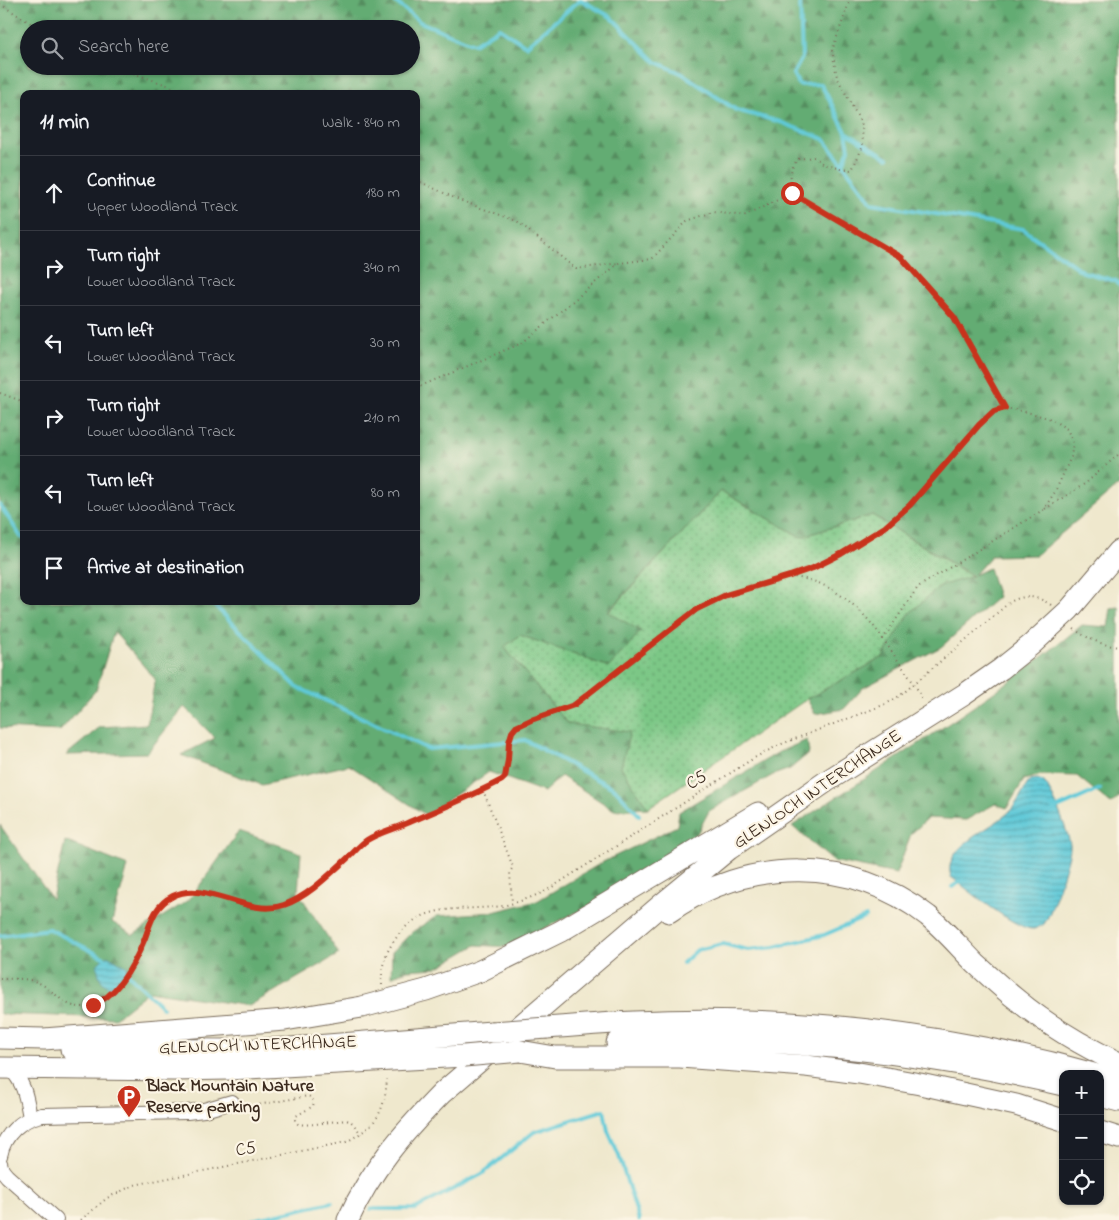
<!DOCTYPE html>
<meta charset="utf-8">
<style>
body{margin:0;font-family:"Indie Flower",sans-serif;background:#20242c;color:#f1f3f6}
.controls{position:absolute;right:15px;bottom:15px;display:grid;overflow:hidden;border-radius:10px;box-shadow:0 1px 4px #0004}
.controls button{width:45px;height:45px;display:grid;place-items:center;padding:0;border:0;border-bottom:1px solid #363941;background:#171b24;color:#f1f3f6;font:25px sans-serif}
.stop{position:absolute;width:15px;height:15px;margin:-11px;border:4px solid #c8321e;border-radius:50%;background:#fff}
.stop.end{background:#c8321e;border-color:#fff;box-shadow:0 1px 5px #0008}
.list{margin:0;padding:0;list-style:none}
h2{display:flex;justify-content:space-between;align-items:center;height:65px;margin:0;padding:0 20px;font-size:21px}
h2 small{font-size:16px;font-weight:400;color:#9ea1a6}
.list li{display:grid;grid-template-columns:32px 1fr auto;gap:15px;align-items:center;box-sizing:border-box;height:75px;padding:0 20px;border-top:1px solid #363941}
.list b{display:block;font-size:19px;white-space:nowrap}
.list p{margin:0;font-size:16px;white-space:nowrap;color:#9ea1a6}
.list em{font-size:16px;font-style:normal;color:#9ea1a6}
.icon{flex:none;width:28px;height:28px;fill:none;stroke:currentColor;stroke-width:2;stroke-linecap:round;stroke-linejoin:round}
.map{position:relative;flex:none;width:1119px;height:1220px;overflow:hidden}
.search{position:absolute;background:#171b24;box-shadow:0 1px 4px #0004;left:20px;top:20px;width:400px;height:55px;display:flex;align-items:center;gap:12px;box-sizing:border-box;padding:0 18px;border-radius:28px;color:#9ea1a6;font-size:19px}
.panel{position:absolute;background:#171b24;box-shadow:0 1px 4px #0004;left:20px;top:90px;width:400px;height:515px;border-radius:10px}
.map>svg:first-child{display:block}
</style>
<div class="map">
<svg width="1119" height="1220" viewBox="0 0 1119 1220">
<defs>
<pattern id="grass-dots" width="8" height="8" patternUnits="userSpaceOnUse" patternTransform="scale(1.25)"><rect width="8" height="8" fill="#7bc786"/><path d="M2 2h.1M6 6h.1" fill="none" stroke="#66a26d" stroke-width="1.8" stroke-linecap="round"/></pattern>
<pattern id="forest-firs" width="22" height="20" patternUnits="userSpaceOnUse" patternTransform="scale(1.25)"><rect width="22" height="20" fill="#64ac73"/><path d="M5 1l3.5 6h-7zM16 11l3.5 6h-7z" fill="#548c5e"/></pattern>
<pattern id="water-rules" width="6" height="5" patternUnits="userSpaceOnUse" patternTransform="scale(1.25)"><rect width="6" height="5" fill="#5ec9d8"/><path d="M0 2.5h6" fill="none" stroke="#4fa3af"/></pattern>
</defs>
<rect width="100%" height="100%" fill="#fcf5e5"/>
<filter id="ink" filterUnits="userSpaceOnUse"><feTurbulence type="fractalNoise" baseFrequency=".02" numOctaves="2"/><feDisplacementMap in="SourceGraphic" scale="10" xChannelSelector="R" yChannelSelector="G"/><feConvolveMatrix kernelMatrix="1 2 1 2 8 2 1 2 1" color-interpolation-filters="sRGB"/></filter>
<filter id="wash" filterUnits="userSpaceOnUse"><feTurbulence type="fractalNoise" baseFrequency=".0096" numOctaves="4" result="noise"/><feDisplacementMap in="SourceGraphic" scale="20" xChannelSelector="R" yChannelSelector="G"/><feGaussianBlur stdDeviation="1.12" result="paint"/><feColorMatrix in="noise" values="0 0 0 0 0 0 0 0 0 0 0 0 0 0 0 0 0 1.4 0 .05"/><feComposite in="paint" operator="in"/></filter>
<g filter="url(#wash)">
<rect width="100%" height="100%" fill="#efe8cd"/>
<path fill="url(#grass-dots)" stroke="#5b7852" d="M721,491L801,537L872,515L973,577L940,586L910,613L882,658L807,699L648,808L621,767L629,732L568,724L504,647L520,635L609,667L608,613Z"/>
<path fill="url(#forest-firs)" stroke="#506b48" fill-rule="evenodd" d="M0,0H1119V485L1036,555L991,556L974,575L989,568L998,597L941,647L863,688L844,709L815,714L807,699L882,658L910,613L940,586L973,576L872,515L801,537L721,491L608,612L641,631L609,667L520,635L504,647L568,724L630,732L621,767L648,808L614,810L561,776L544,792L489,772L426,815L349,765L262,785L181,755L215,738L184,707L147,753L66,755L100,727L147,724L155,679L114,632L96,690L60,731L0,728ZM29,29H411V66H29ZM24,94H416V601H24Z
M1119,607V797L1111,804L1077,776L1041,775L1024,780L1007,808L995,804L966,820L928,818L911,834L896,874L833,861L792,826C890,762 991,700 1082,625L1108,627L1111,608Z
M807,740L809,753L790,769L773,775L709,811L692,843L593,904L507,947L476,945L437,968L407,970L391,977L392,952L412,932L437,916L493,912L537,901L603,862L677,826L679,812L779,752Z
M0,825L52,899L65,841L128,866L112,922L133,935L189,900L239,831L301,853L298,892L339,954L249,1006L149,991L115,1018L0,1014Z"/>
<path fill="url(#water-rules)" stroke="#4c7a7b" d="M1037,779C1039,780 1042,780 1044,782C1051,788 1069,834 1070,845C1072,854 1050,917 1044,924C1042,926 1036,928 1034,929C1017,931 966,888 951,877C941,847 992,829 1009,812C1018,803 1023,790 1030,780Z
M109,956L128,967L112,990C101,982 99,980 97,965L104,957Z"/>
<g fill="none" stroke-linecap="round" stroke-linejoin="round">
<path stroke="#5ec9d8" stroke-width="4" d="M393,0L420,22L474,44L499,28L526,46L580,0
M581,0L611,17L656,62L683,74L736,110L780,122L824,139L872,203L1023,229L1083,272L1116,281L1119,285
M800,0L802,58L793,74L799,85L821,84L846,132L849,149L843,164
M846,132L888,158
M0,505L21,537L24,538
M210,601L297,687L428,749L505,742
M514,741L525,740L615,789L639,815
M1053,810L1100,789
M952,887L963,880
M0,936L49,929L107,959
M683,963L697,950L723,944L748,950L775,947L824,935L866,917
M122,968L163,1008
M371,1209H415L482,1174L534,1132L604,1110L608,1131L619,1156L639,1220
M252,1220L332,1202"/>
</g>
</g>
<g filter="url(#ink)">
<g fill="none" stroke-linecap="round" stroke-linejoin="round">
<defs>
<path id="minor" d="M10,1068C25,1084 26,1097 30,1117
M0,1156C4,1134 21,1119 42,1115L187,1112L204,1110L232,1102
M0,1163L2,1170L7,1176L56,1220"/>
<path id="highway" d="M669,912C748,857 851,856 928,916C945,930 960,948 976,964C989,976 1002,988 1016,999C1047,1025 1083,1046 1119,1063
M547,1028C576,1026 605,1023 634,1022C788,1014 946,1033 1094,1074
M0,1038L44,1039L285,1020L362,1007L426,990L480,971L561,931L758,813
M617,1043C767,1034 917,1051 1063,1085
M71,1049L234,1050L290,1048L492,1032
M520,1051L555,1057H680L806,1066L859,1073L920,1084L1016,1105L1063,1120
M0,1068L174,1070L229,1069L464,1056
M1100,1075L1119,1080
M1100,1096L1119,1101
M1100,1132L1119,1138
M348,1220C371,1169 403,1133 442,1093L661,905L729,849L827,781L965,694L1001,669L1031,645L1069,610L1119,551"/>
</defs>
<use href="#minor" stroke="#7a6c5b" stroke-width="16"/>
<use href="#highway" stroke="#7a6c5b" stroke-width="23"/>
<path stroke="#7a6c5b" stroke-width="2" stroke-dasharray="1 4" stroke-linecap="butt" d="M0,4L40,29
M121,66L124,70L170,86L182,94
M416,180L459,200L517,221L576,269L619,263
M792,192C790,179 789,169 798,159L814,157L823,164L840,169L852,170L863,146L862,125L837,77L832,51L850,0
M416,388L522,343L619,263L652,259L687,221L713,212L745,216L792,193L901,257L954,317L1005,408
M0,393L24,402
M1045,509L1086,483L1119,454
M790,576C798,578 808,579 816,582C844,593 867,615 883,639
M1074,629C1088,639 1102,645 1119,647
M483,790L513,867L510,872L512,903
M0,979C13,979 28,977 41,984C60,994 65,1013 94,1005C116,998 137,958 145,937C148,928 150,918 156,910C160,905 166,901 171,898C201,877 248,918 284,905C310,895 331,873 350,855C356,850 361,844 367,840C378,833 393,829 405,823C437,810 471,797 502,781L505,777L510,736L516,727L531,719L574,705L697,609L726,595L790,576L813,568L841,554L885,527L910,505L954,452L993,411L1005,408L1031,413L1051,419L1067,429L1073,443L1071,457L1055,492L1043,510L918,587L883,639L915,685L923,700
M382,985C381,968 384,955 394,941C421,900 461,912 502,906C517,903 532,897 546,891L754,758L779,745L886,704L901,695L1010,602C1024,594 1038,596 1051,605
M245,1105L252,1106L308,1096L312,1098L314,1102L313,1106L296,1116L295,1120L298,1124C311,1127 344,1118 350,1121C354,1124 358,1130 361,1134
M81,1220L107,1198L134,1185L346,1142C377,1125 384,1114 387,1079"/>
<use href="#minor" stroke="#fff" stroke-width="14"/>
<use href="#highway" stroke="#fff" stroke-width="21"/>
<defs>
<path id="highway-bridge" d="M492,1032L547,1028
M464,1056L520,1051"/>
</defs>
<use href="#highway-bridge" stroke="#7a6c5b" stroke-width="23" stroke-linecap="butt"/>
<use href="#highway-bridge" stroke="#fff" stroke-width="21"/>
</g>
</g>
<g fill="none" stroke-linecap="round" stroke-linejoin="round" filter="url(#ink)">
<path stroke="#c8321e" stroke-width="6" d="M93,1005C118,995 135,963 145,938C151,921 155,905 173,896C206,879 247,918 284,905C309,896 331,873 350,856C355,851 361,844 367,840C378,833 393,829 405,824C437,810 470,797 502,780L505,777L508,760L509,742L512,732L516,727L531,720L574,705L697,609L726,595L790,576L813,568L841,554L885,527L910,505L979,425L994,411L1005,408L954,317L901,257L792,193"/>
</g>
<defs>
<symbol id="parking-pin" viewBox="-11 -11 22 30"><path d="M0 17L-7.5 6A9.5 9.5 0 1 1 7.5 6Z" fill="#c8321e" stroke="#fcf5e5"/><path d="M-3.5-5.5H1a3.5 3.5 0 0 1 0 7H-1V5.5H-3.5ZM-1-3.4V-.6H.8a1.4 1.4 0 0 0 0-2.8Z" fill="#fff"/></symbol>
</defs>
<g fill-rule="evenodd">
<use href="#parking-pin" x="115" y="1083" width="28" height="38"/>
</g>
<g text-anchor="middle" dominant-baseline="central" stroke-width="4.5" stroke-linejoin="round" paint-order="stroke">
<g font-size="18" fill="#3b2a1e" stroke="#fcf5e5">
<text transform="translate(697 781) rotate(-33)">C5</text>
<text transform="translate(818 790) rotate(-34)">GLENLOCH INTERCHANGE</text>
<text transform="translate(258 1046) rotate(-2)">GLENLOCH INTERCHANGE</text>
<text transform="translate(246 1150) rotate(-11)">C5</text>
</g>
<g font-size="18" font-weight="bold" fill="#3b2a1e" stroke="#fcf5e5" text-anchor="start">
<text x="146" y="1087">Black Mountain Nature<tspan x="146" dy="21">Reserve parking</tspan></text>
</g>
</g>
</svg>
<div class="controls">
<button>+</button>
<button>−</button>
<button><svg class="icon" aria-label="locate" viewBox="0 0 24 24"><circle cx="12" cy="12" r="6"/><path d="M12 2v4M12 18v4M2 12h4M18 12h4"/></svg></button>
</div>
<div class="stop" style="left:792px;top:193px"></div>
<div class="stop end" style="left:93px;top:1005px"></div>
<div class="search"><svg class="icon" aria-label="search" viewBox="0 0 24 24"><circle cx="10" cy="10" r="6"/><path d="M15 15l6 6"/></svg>Search here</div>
<section class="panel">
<h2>11 min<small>Walk · 840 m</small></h2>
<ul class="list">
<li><svg class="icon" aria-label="ahead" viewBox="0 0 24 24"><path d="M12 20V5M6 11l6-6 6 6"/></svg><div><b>Continue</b><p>Upper Woodland Track</p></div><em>180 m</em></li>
<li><svg class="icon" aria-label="right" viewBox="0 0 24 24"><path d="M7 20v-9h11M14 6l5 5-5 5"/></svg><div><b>Turn right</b><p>Lower Woodland Track</p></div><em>340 m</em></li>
<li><svg class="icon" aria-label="left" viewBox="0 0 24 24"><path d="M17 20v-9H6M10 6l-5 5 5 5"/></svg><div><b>Turn left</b><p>Lower Woodland Track</p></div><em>30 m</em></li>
<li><svg class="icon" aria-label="right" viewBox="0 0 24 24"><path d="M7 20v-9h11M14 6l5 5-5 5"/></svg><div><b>Turn right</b><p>Lower Woodland Track</p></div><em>210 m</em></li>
<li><svg class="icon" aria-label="left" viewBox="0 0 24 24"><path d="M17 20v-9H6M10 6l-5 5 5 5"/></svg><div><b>Turn left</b><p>Lower Woodland Track</p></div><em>80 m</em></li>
<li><svg class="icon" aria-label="arrive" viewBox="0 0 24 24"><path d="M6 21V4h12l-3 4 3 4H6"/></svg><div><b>Arrive at destination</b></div></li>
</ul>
</section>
</div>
